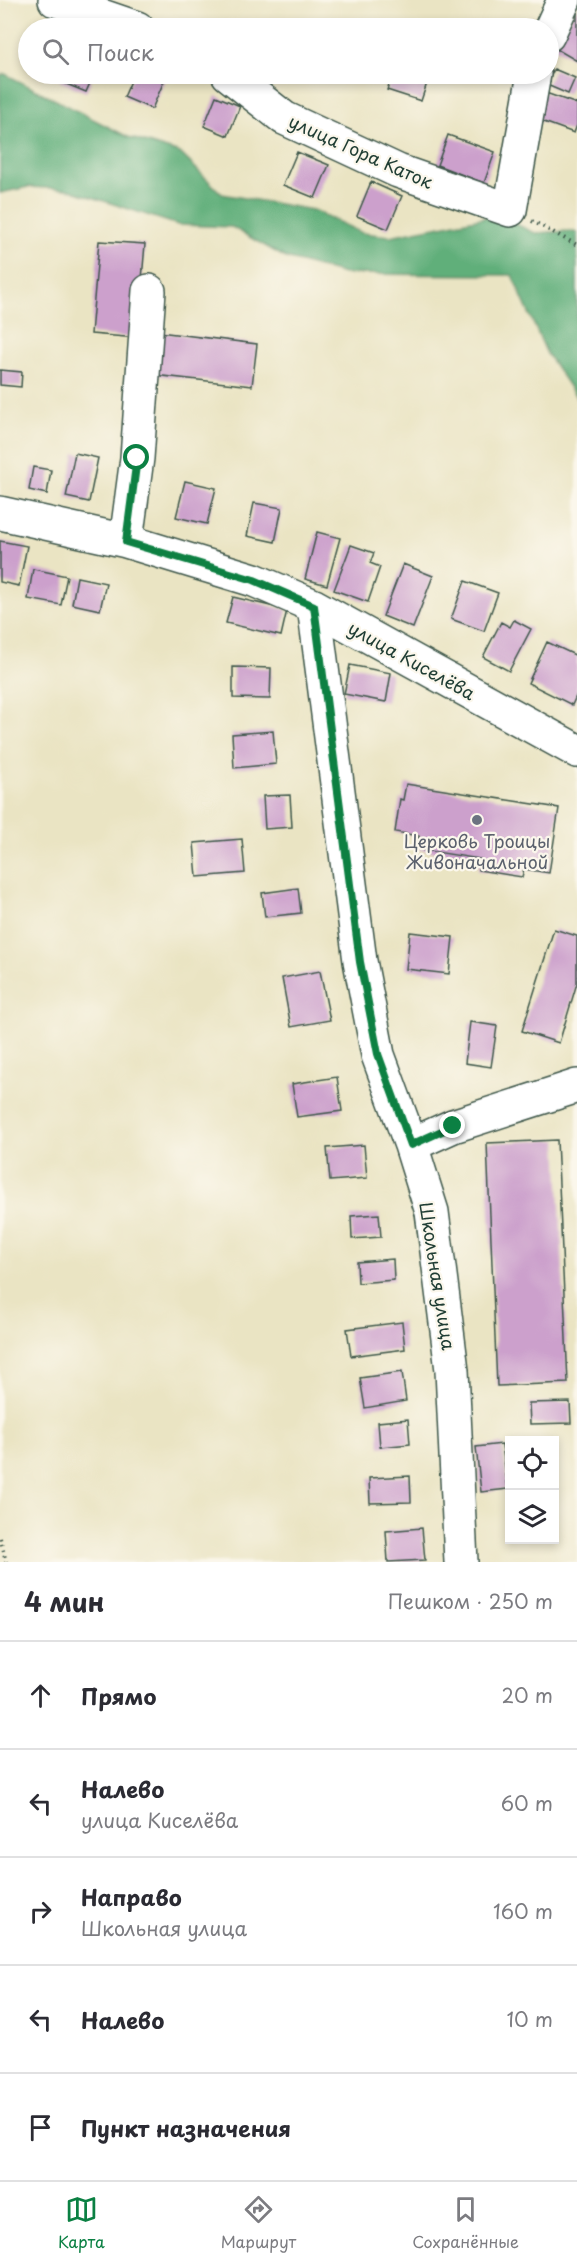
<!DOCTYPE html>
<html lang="ru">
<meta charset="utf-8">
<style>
body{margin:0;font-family:"Playpen Sans",sans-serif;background:#f2f2f3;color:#2b2b33}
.controls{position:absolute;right:18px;bottom:18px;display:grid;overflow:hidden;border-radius:0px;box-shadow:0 3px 9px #0003}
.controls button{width:54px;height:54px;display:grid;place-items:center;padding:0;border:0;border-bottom:2px solid #e1e1e2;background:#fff;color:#2b2b33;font:30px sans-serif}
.stop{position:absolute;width:18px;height:18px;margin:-14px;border:4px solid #0b8043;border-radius:50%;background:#fff}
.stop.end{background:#0b8043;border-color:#fff;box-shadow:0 2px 6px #0008}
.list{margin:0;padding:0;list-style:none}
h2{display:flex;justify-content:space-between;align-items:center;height:78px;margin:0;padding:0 24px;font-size:26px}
h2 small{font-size:20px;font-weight:400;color:#7c7c81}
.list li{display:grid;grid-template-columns:39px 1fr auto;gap:18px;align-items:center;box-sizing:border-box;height:108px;padding:0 24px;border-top:2px solid #e1e1e2}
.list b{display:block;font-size:22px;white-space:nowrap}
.list p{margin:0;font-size:20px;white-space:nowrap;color:#7c7c81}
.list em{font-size:20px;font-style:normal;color:#7c7c81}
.icon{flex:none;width:33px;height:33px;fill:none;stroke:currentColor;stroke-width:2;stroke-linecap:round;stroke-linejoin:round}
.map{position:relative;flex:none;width:577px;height:1562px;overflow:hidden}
.search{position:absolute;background:#fff;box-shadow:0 3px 9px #0003;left:18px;right:18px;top:18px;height:66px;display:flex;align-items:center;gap:15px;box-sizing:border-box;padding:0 21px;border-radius:33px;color:#7c7c81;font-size:22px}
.sheet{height:618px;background:#fff}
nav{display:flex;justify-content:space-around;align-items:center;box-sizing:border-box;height:84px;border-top:2px solid #e1e1e2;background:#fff;font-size:16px;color:#7c7c81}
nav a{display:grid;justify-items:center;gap:3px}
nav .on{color:#0b8043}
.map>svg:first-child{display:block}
</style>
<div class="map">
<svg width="577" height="1562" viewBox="0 0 577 1562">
<rect width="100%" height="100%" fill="#fbf7ec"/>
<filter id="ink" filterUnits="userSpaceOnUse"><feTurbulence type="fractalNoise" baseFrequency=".0167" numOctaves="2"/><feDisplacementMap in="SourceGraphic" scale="12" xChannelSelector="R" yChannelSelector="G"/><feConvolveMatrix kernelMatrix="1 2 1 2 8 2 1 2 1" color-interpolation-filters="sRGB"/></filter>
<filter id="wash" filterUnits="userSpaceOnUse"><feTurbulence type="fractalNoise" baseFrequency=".008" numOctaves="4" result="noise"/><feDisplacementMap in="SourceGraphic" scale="24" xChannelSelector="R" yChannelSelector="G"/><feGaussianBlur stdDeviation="1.35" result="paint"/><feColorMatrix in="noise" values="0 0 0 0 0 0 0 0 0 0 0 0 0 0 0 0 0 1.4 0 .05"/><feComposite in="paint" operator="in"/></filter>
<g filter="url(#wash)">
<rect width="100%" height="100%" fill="#eae4c3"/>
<path fill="#60af7a" stroke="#407657" stroke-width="1.5" d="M5,74L128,137L180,153L222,194L313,210L362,233L390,236L496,215L535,233L571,231L577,233V398L547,354L512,275L344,274L286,258L232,227L178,225L67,189L28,187L0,193V75Z"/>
<g id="blocks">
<path fill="#cca0cc" d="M577,7V61L553,47Z
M554,69L575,78L568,94L547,85Z
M62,74H94L86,92L59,81Z
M134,74H167L152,109L124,97Z
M393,74H430L421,101L387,90Z
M543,92L577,104V125L574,133L533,118Z
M216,96L240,106L228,136L204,126Z
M448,135L495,152L484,183L437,165Z
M297,152L329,165L315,198L283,185Z
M371,182L402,196L388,229L357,216Z
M99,241L145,244L137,338L91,334Z
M159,332L257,344L252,386L154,375Z
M0,370L22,372L21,387L0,385Z
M75,453L98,458L89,502L66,497Z
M33,467L51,470L47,494L29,490Z
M185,481L216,488L207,524L176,517Z
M254,503L282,508L275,542L247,536Z
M317,532L340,538L327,585L305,579Z
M0,541L27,546L19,586L0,582Z
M351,545L374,553L370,563L380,567L368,602L334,590Z
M403,564L433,576L413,628L383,616Z
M33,569L67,576L61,605L28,599Z
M77,577L106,583L100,610L72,604Z
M465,581L498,593L484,631L451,619Z
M233,597L287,610L281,636L226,623Z
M514,620L531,629L509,671L483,657L501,622L510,627Z
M547,642L577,656V694L572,705L528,683Z
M350,665L391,673L386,702L344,694Z
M233,667L271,668L270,699L233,698Z
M273,731L276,764L234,768L232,734Z
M406,784L559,808L549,873L524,869L522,877L478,870L480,859L417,849L419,836L395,832L400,799L403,800Z
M290,795L292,827L265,829L263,796Z
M242,839L245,873L197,877L194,843Z
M298,888L301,913L265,917L262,893Z
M554,929L577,936V983L559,1043L522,1031Z
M410,932L453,937L449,974L406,969Z
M320,971L330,1020L291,1027L282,978Z
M470,1022L497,1026L491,1067L465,1063Z
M337,1077L342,1111L297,1117L292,1084Z
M557,1140L568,1383L497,1386L487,1143Z
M364,1145L367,1178L330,1181L327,1148Z
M379,1214L381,1237L352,1239L351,1216Z
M393,1259L394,1280L358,1283L357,1262Z
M402,1322L405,1349L351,1356L347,1329Z
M402,1372L406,1401L365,1408L360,1378Z
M570,1402L571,1423L530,1424L529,1403Z
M408,1419L410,1444L380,1447L378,1422Z
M502,1444L508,1489L481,1492L476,1447Z
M410,1476L411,1502L370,1503L369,1478Z
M422,1528L425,1560L388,1562L386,1531Z"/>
</g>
</g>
<g filter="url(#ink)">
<use href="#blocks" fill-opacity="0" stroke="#3d5649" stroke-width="1.5"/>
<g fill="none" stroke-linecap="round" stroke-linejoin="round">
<defs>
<path id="minor" d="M55,0L137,28
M548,35L564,0
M228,74L284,118L398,171L510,210L534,74
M0,513L126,541L254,580L314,606L577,751
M126,541L137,458L149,291
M314,606L360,961L378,1055L411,1145L432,1212L452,1370L461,1562
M411,1145L453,1126L577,1086"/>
</defs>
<use href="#minor" stroke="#3d5649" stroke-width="36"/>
<path stroke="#3d5649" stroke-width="4" stroke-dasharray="1.5 4.5" stroke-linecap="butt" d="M532,221L577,245
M0,1538L6,1562"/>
<use href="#minor" stroke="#fff" stroke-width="33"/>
</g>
</g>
<g fill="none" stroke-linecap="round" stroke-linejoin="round" filter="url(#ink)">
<path stroke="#0b8043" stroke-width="8" d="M137,458L126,542L254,580L314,606L360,962L378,1054L411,1145L453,1126"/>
</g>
<circle fill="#6b7280" stroke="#fbf7ec" stroke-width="2" cx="477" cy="820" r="6"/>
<g text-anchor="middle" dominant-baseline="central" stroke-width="4.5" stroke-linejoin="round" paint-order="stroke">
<g font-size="18" fill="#1f3d34" stroke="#fbf7ec">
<text transform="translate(361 151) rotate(24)">улица Гора Каток</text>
<text transform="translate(412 660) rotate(29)">улица Киселёва</text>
<text transform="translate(438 1276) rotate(81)">Школьная улица</text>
</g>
<g font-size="18" fill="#5b616d" stroke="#fbf7ec">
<text x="477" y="840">Церковь Троицы<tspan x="477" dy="21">Живоначальной</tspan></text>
</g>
</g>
</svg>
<div class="controls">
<button><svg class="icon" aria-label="locate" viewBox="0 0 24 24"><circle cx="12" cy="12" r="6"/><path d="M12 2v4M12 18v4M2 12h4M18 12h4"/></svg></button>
<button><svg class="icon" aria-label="layers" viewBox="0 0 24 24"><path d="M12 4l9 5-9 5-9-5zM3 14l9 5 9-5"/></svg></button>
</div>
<div class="stop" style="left:137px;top:458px"></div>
<div class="stop end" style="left:453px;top:1126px"></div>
<div class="search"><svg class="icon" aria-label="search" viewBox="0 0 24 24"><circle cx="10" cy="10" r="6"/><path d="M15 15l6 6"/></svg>Поиск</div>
</div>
<section class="sheet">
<h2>4 мин<small>Пешком · 250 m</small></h2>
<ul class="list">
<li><svg class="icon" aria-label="ahead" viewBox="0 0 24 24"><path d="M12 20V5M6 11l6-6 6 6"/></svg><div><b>Прямо</b></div><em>20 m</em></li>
<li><svg class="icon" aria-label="left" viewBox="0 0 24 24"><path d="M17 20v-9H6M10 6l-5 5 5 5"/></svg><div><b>Налево</b><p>улица Киселёва</p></div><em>60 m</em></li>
<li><svg class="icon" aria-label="right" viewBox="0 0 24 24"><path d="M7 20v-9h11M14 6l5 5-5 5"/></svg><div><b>Направо</b><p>Школьная улица</p></div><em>160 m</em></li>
<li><svg class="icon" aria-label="left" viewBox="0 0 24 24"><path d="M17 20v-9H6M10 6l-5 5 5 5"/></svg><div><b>Налево</b></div><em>10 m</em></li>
<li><svg class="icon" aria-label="arrive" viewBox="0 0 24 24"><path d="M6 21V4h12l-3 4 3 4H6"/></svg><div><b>Пункт назначения</b></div></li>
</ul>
</section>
<nav>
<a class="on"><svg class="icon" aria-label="map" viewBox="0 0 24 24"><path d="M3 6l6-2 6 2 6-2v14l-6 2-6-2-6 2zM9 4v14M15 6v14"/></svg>Карта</a>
<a><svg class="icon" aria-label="directions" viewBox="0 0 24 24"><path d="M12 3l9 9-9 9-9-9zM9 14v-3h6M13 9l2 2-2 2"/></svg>Маршрут</a>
<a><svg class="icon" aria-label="saved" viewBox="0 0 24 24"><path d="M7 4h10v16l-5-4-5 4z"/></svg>Сохранённые</a>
</nav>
